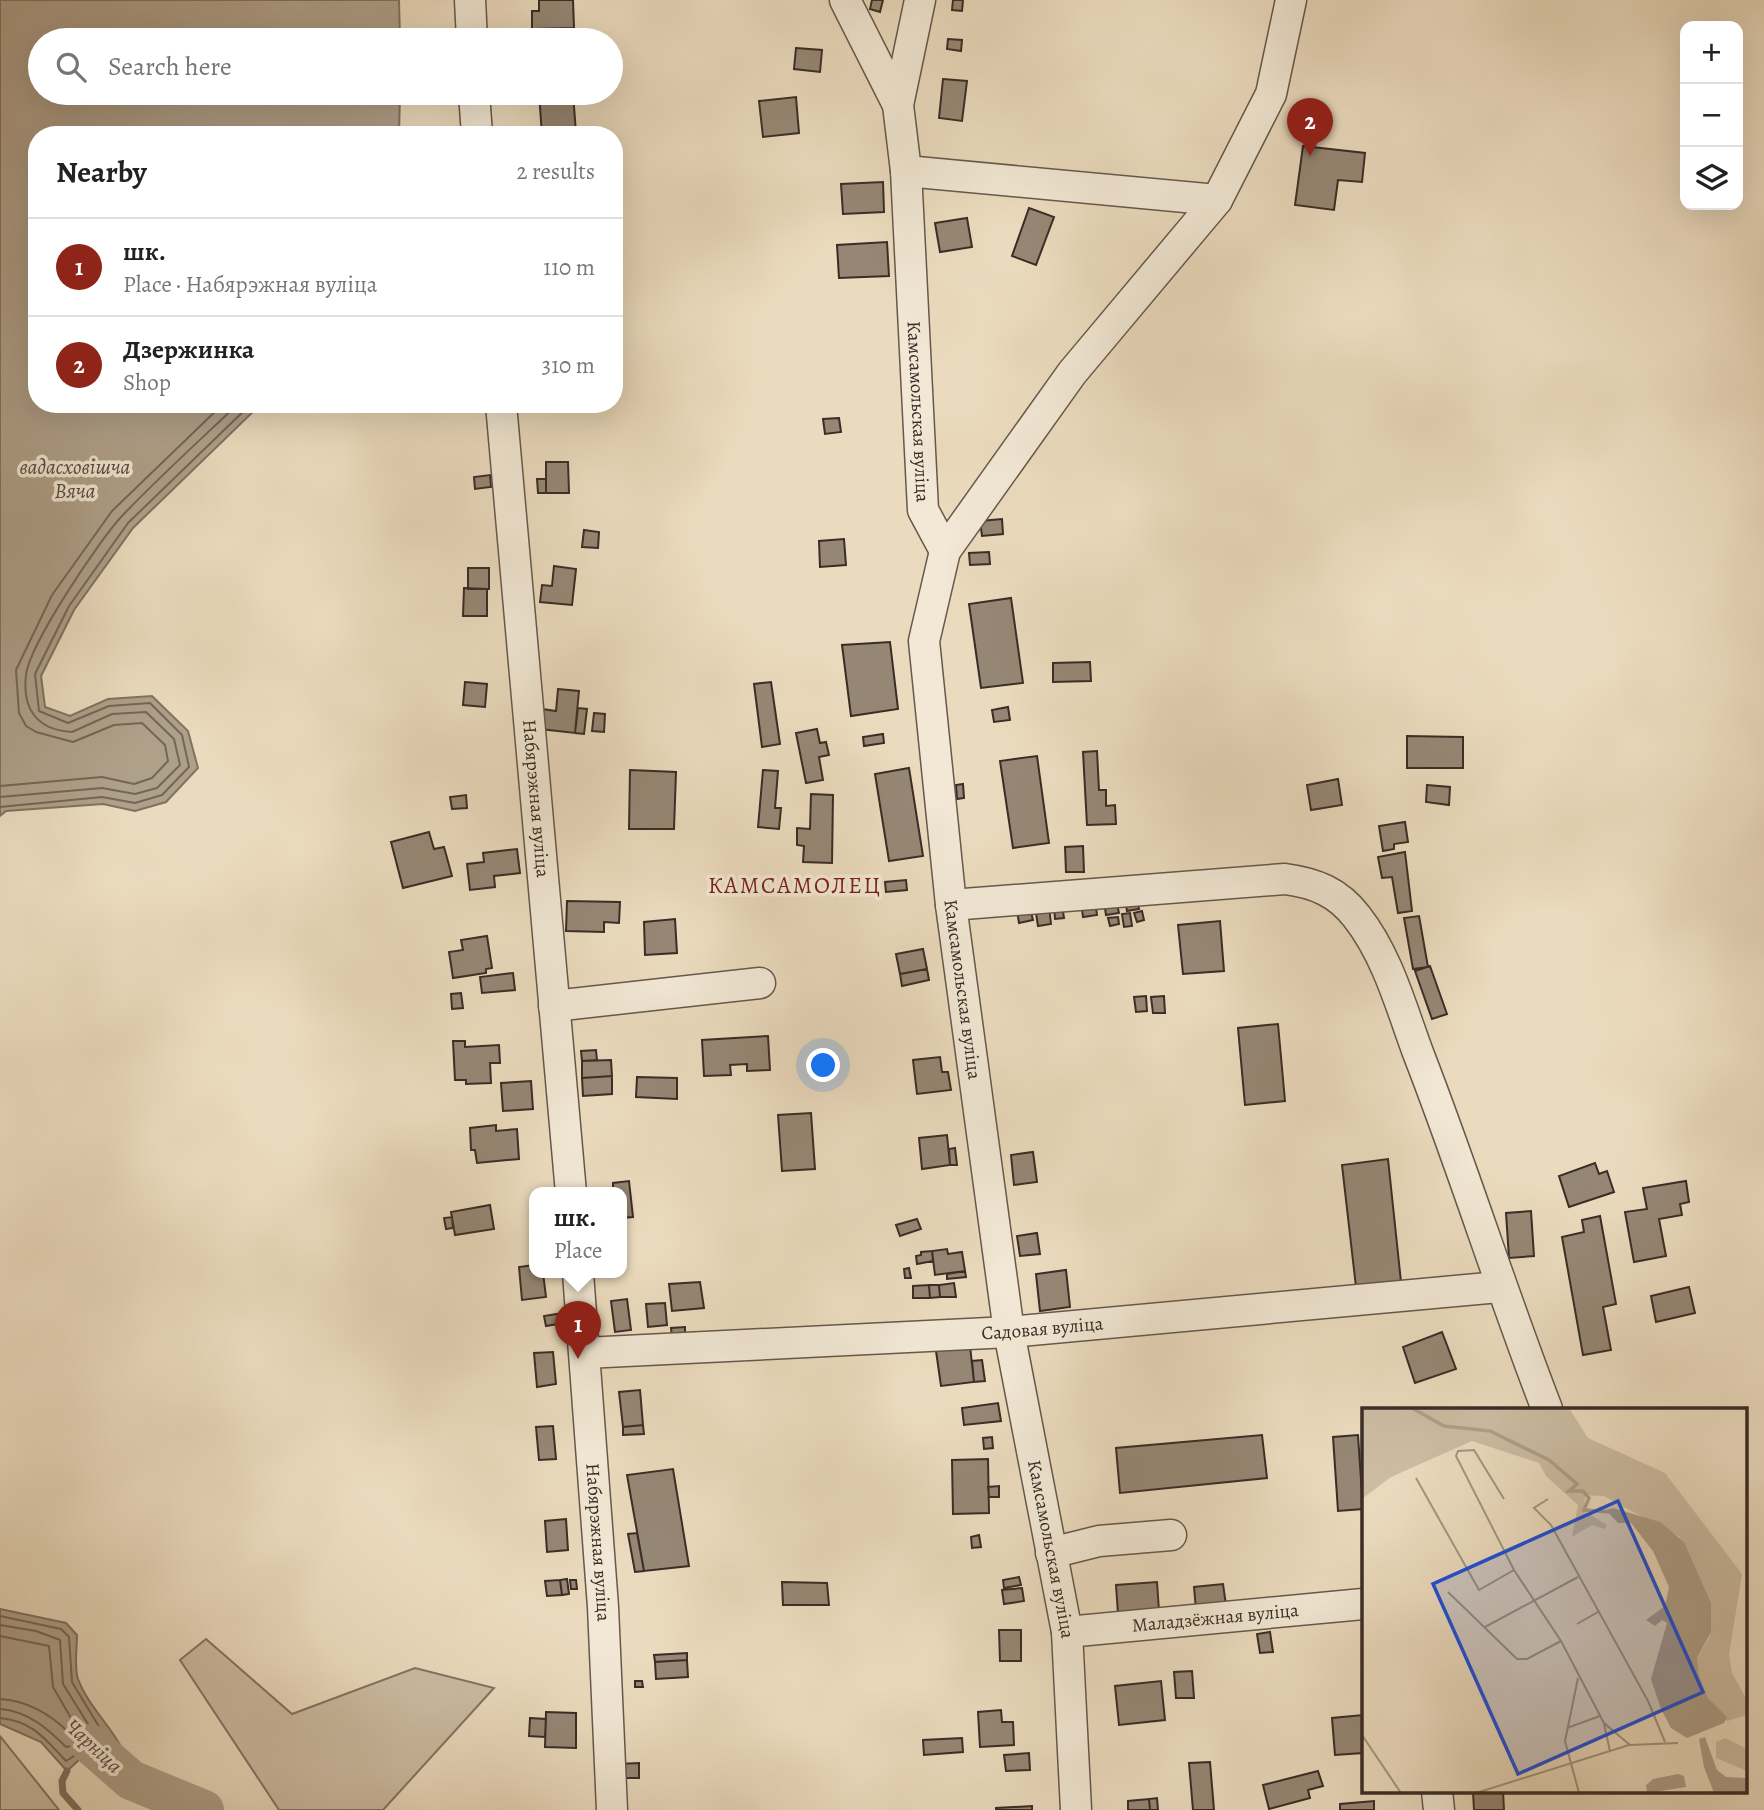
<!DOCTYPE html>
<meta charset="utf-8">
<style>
body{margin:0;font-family:Alegreya,serif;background:#f2f2f2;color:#222}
.controls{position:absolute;right:21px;top:21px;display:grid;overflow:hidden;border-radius:14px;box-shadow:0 7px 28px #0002}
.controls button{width:63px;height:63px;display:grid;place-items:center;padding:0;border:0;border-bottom:2px solid #e0e0e0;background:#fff;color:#222;font:35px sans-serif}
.you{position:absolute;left:824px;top:1066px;width:24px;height:24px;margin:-18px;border:5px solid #fff;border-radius:50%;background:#1a73e8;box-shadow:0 0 0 10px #1a73e833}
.badge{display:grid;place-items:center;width:46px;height:46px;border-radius:50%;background:#8f2418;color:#fff;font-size:23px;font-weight:700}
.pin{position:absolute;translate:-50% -58px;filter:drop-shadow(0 2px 4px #0008)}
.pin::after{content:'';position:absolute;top:37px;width:24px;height:21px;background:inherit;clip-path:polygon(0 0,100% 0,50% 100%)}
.popup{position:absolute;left:529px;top:1187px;width:98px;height:91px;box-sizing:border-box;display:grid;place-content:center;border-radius:14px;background:#fff;filter:drop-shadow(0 2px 5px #0005);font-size:23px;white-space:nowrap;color:#767676}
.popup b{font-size:26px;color:#222}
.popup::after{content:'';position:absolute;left:50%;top:100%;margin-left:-14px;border:14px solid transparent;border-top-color:#fff}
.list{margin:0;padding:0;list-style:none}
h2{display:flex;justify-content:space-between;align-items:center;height:91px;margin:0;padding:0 28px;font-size:30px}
h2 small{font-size:23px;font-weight:400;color:#767676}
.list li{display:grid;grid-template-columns:46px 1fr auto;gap:21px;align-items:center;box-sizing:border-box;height:98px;padding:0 28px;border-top:2px solid #e0e0e0}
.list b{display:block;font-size:26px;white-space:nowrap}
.list p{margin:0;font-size:23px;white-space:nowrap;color:#767676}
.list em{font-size:23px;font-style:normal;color:#767676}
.icon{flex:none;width:38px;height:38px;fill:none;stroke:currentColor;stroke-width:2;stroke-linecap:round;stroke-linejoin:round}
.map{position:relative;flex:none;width:1764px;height:1810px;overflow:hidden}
.search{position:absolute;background:#fff;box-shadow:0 7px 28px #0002;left:28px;top:28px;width:595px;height:77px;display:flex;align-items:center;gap:18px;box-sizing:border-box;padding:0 24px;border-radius:38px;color:#767676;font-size:26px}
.panel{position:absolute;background:#fff;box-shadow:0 7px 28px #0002;left:28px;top:126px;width:595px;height:287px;border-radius:28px}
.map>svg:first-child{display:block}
</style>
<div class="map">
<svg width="1764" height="1810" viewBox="0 0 1764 1810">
<rect width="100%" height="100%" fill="#ebdbbe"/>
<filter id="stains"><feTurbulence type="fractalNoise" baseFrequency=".00286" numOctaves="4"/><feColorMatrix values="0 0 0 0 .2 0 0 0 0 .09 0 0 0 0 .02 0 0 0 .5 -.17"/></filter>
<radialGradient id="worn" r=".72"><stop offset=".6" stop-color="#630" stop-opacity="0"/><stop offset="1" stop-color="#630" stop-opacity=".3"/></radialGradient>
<path fill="#cdbda4" stroke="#847465" stroke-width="2" d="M206,1639L292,1714L415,1668L494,1688L383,1810H279L180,1660Z
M0,1736L59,1810H0Z"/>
<path fill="#afa08a" stroke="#807262" stroke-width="2" d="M0,0H399L400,40H40V93H400L399,135H37V404H261L133,528L74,610L41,676L45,707L70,716L108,699L152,696L188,731L198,768L166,802L135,811L103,804L6,811L0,816Z
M0,1609L66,1623L77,1635C77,1649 74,1667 78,1679C92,1716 129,1739 131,1780L93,1759L81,1758L67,1771L41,1742L0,1724Z"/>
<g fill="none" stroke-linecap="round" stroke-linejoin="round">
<path stroke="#746658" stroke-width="2" d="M0,786L102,777L134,784L152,778L168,761L165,745L142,723L114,725L73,742L36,732L26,726L19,713L16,670L52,595L112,511L223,404
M0,797L102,788L135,794L157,788L180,765L174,739L146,712L112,714L72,732C37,730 22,709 26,675C29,645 100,539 122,516C159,477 199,441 238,404
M0,807L102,797L135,803L162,795L189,767L182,735L150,703L109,706L68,723L39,711L35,674L69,606L128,523L251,404
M0,1616L61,1629L69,1637L72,1682L121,1763L116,1765L96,1752L82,1751L66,1761C46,1740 33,1721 0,1718
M0,1625L36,1631L60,1640L63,1684L98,1740L66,1747C48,1729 28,1711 0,1709
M0,1636L49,1646L53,1687L78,1730L69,1733C52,1715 26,1700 0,1699"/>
<path stroke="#807262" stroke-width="7" d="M67,1771L62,1781L63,1793L78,1810"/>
<path stroke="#afa08a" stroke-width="40" d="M90,1744L131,1780L204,1810"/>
</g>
<path fill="#968775" stroke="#3a2c26" stroke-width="2" d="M539,0H573L574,28L532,29V11H539Z
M872,0H883L880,12L870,9Z
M953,0H963L962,11L952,10Z
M948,39L962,40L961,51L947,49Z
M796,48L822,50L820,72L794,69Z
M943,79L967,81L962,121L939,118Z
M539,93H573L576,133L542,135Z
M796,97L799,133L763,137L759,101Z
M1303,146L1365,153L1362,182L1338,180L1334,210L1295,205Z
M883,182L884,212L843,214L841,184Z
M1029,208L1054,217L1036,265L1012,256Z
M967,218L972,247L940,252L935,223Z
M887,242L889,276L839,278L837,245Z
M839,418L841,432L825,434L823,419Z
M546,462H568L569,493H546Z
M490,475L491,487L475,489L474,477Z
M537,479H546V493H538Z
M1002,519L1003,534L982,536L980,521Z
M584,530L599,532L598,548L582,547Z
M844,539L846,565L820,567L819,541Z
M989,552L990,564L970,565L969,553Z
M554,566L576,569L572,605L540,602L542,585L552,586Z
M468,568H489V589H468Z
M464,588L487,589V616H463Z
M1011,598L1023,683L981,688L969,604Z
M890,642L898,709L851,716L842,645Z
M1090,662L1091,681L1053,682V663Z
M465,682L487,684L485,707L463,705Z
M771,682L780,744L762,747L754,684Z
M558,689L579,691L575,733L540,729L542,709L556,711Z
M1008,707L1010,720L994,722L992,710Z
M578,708L587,709L584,734L575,733Z
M594,713L605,714L604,732L592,731Z
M817,729L820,743L826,742L829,755L819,757L823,780L806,783L796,733Z
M883,734L884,743L864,746L863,737Z
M1407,736L1463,737V768H1407Z
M1097,751L1099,790H1106V806L1115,805L1116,824L1087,825L1083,752Z
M1037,756L1049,843L1013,848L1000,761Z
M909,768L923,856L889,861L875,774Z
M630,770L676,772L674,829H629Z
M763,770L778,771L775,808H781L779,829L758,827Z
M1338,779L1342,805L1311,810L1307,785Z
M963,784L964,798L957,799L956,785Z
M1427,785L1450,787L1449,805L1426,802Z
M811,794L833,795L832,863L803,862L804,846L797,845V828L810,829Z
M466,795L467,808L452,809L450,797Z
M1405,822L1408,842L1394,844V849L1383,851L1379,826Z
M429,832L434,849L444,847L452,876L403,888L391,842Z
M1083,846L1084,872H1066L1065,847Z
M517,849L520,873L494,876L495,887L470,890L467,864L484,862L483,853Z
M1405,852L1412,911L1398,913L1392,877L1382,878L1378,857Z
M906,880L907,890L886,892L885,882Z
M1136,897L1139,909L1127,911L1125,900Z
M1095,900L1097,915L1083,917L1081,902Z
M1116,900L1119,913L1106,915L1104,902Z
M567,901L620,902L619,923L604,922V932L566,931Z
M1062,905L1064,918L1055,919L1054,906Z
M1049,906L1051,924L1038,926L1035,907Z
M1030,908L1033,920L1019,923L1017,911Z
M1142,911L1144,920L1137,922L1134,913Z
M1130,913L1132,926L1124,927L1122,914Z
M1419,916L1428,967L1413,969L1404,918Z
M1118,917L1119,924L1110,926L1108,918Z
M675,919L677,953L645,955L644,922Z
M1220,921L1224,971L1183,974L1178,925Z
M487,936L492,968L486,969V973L453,978L449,952L463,950L461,940Z
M923,949L927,969L900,974L896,954Z
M1430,966L1447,1014L1432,1019L1415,971Z
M927,969L929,980L902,986L900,974Z
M513,973L515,990L482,993L480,977Z
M461,993L463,1008L452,1009L451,994Z
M1146,996L1147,1011L1136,1012L1134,997Z
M1164,996L1165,1013H1153L1151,997Z
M1278,1024L1285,1101L1245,1105L1238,1028Z
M768,1036L770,1070L747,1071V1064L730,1065L731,1075L704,1076L702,1040Z
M453,1041H465V1047L499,1045L500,1063H490L491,1083L466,1084V1080H455Z
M596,1050L597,1060L582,1061L581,1051Z
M940,1057L942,1072H948L951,1090L917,1094L913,1060Z
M611,1060L612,1076L582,1078V1061Z
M612,1076V1094L583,1096L582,1078Z
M637,1077L677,1078V1099L636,1097Z
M531,1081L533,1109L503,1111L501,1083Z
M811,1113L815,1169L782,1171L778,1115Z
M496,1125V1131L517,1129L519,1159L477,1163L475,1150H471L470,1128Z
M947,1135L950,1165L922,1169L919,1138Z
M955,1148L957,1165H950L949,1149Z
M1033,1152L1037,1182L1014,1185L1011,1155Z
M1388,1159L1401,1282L1356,1287L1342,1165Z
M1595,1163L1599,1174L1607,1171L1614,1192L1569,1207L1559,1176Z
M629,1181L633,1217L622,1218V1193H613V1183Z
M1686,1181L1689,1202L1680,1204L1682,1215L1659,1219L1666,1256L1634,1262L1625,1212L1647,1209L1643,1188Z
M490,1205L494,1229L455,1235L451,1212Z
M1531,1211L1534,1256L1509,1258L1506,1213Z
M1600,1216L1616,1304L1603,1307L1611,1350L1583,1355L1562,1237L1584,1232L1582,1220Z
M452,1217L453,1228L446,1229L444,1218Z
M917,1219L921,1229L900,1236L896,1225Z
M1037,1233L1040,1254L1020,1256L1017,1236Z
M947,1249L948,1254L962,1252L965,1271L935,1275L932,1251Z
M932,1251L933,1261L917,1264L916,1256L921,1255V1252Z
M534,1265V1273H543L546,1297L522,1300L519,1267Z
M909,1268L911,1278H905L904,1269Z
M1066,1270L1070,1307L1040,1311L1036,1274Z
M965,1271L966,1277L947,1279V1274Z
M700,1282L704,1308L672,1311L669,1284Z
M954,1283L956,1297H940L939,1285Z
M929,1285L930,1298H913V1286Z
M929,1285H939L940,1297L930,1298Z
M1689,1287L1695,1313L1656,1322L1651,1296Z
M627,1299L631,1330L615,1332L611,1301Z
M665,1303L667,1325L648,1327L646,1304Z
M563,1313L564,1323L546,1326L544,1316Z
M685,1327V1336L672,1337L671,1328Z
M1442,1332L1456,1369L1415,1383L1403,1347Z
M970,1346L974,1382L941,1386L936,1351Z
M553,1352L556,1384L537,1387L534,1353Z
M982,1360L985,1381L974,1382L972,1361Z
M640,1390L643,1425L623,1427L619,1392Z
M998,1403L1001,1421L964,1425L962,1408Z
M643,1425L644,1434L623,1435V1427Z
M553,1426L556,1459L539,1460L536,1427Z
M1262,1435L1267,1478L1120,1493L1116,1448Z
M1358,1435L1363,1509L1338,1511L1333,1437Z
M992,1437L993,1448L984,1449L983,1438Z
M988,1459L989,1513L953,1514L952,1460Z
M673,1469L689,1566L644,1571L627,1475Z
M999,1486V1497H989L988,1487Z
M566,1519L568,1550L547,1552L545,1521Z
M637,1533L644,1571L635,1572L628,1534Z
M979,1535L981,1547L972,1548L971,1537Z
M1019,1577L1021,1585L1004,1588L1003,1580Z
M567,1579L569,1594L562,1595L560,1580Z
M560,1580L562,1595L547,1596L545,1581Z
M570,1580H576L577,1589H571Z
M782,1582L827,1583L829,1605H783Z
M1157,1582L1159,1611L1118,1614L1116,1585Z
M1223,1584L1226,1605L1196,1609L1194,1587Z
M1022,1588L1024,1601L1004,1604L1002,1590Z
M999,1630H1021V1661H1000Z
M1270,1632L1273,1652L1260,1653L1257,1634Z
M687,1653V1660L655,1662L654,1655Z
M687,1660L688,1677L656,1679L655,1662Z
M1192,1671L1194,1698H1176L1174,1672Z
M635,1681H642L643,1687H635Z
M1161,1681L1165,1720L1119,1725L1115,1686Z
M1001,1710L1002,1722H1013L1014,1745L980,1747L978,1712Z
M546,1712L576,1713V1748L545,1747Z
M1363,1715V1753L1335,1755L1332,1718Z
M530,1718L546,1719L545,1737L529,1736Z
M962,1738L963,1752L924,1755L923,1740Z
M1029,1753L1030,1770L1006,1771L1004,1755Z
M1210,1762L1214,1810H1193L1189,1763Z
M639,1763V1778H618V1764Z
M1318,1771L1323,1786L1308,1790L1310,1798L1269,1809L1263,1785Z
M1503,1791L1504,1810H1474L1473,1792Z
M1157,1798L1158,1810H1150L1149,1799Z
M1149,1799L1150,1810H1128V1801Z
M1374,1801V1810H1340V1804Z
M1032,1806V1810H996V1808Z"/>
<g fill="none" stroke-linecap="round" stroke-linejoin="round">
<defs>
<g id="minor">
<path d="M470,0L472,40"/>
<path id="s1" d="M845,0L898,105L906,171L923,510L945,551L924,641L951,905L1009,1332L1067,1632L1076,1810"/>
<path d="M474,93L477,135"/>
<path d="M898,105L920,0"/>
<path d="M906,171L1217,200"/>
<path id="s2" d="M501,404L571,1193"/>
<path d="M945,551L1072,373L1217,200L1271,94L1291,0"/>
<path d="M951,905L1285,879C1315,883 1338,892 1357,917C1389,958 1402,1011 1420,1058C1465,1174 1502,1293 1547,1409"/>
<path d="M554,1006L760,983"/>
<path id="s3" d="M578,1273L603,1607L612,1810"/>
<path id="s4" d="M585,1353L1009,1332L1499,1287"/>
<path d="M1051,1553L1099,1541L1171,1535"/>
<path id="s5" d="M1067,1632L1363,1604"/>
<path d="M1437,1791L1439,1810"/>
</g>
</defs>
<use href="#minor" stroke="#66584c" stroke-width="33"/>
<use href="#minor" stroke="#f2e8d5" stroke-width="30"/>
</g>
<g text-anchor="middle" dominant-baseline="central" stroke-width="7" stroke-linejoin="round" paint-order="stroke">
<g font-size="19" fill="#3a2c26" stroke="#f2e8d5">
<text stroke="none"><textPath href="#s1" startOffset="425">Камсамольская вуліца</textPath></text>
<text stroke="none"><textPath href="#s2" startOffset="396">Набярэжная вуліца</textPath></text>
<text stroke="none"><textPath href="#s1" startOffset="1013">Камсамольская вуліца</textPath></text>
<text stroke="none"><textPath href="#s4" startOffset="458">Садовая вуліца</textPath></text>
<text stroke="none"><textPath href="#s3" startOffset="270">Набярэжная вуліца</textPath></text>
<text stroke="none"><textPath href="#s1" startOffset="1580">Камсамольская вуліца</textPath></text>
<text stroke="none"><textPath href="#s5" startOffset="149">Маладзёжная вуліца</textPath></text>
</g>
<g font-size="21" font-style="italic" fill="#57493f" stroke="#f2e8d5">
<text x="75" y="467">вадасховішча<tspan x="75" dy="24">Вяча</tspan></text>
<text transform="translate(94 1746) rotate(43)">Чарніца</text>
</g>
<g font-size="23" letter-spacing="2" fill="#7a1f14" stroke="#f2e8d5">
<text x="795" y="885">КАМСАМОЛЕЦ</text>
</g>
</g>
<g transform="translate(1362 1408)">
<rect width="385" height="385" fill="#ebdbbe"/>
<path d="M0,0H207L226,30L303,65L380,166L367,246L370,265L385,292V307L365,313L346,290L337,267L335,251L348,228L318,129L242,88L223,87L222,103L245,117L243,121L230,117L210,129L216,97L184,68L177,55L110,33L29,69L0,91ZM363,330L385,341V363L354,350V334Z" fill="#cdbda4"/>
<path d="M251,100L298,114L322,134L349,195V224L335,250L337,267L346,290L365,309L362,315L325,330L309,320L299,301L289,271L305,215L300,212L293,218L284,212L303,198L307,179L291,143L269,115H256L244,102ZM343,329L355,362L364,369L384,370V385H352L342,359L337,331ZM316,366L322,368L324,379L285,385L284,377L291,371Z" fill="#afa08a"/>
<path fill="none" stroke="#afa08a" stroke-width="3.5" d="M50,0L82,18L128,23L187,52L215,76L207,83H221L227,90L222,102L249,104"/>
<path fill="none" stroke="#a49581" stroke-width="2" d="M54,70L117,182L152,162M142,91L112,42L96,43L94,48L152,162L199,233L242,315L268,337L316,335M186,91L172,100L189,117L286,293L303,334M86,184L155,251H165L199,233M215,216L236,204M123,219L216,169M216,270L203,333L217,385M242,316L248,343M205,320L238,308M0,327L39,385M114,385L267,337"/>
<path fill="#1d4ed8" fill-opacity="0.15" stroke="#1d4ed8" stroke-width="3.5" d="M256,93L341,284L156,366L71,176Z"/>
<rect width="385" height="385" fill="none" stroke="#3a2c26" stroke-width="3.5"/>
</g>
<rect width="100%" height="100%" filter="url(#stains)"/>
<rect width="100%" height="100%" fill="url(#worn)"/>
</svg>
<div class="controls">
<button>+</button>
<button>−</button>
<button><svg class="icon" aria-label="layers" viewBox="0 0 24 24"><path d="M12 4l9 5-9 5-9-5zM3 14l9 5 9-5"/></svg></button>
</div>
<div class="you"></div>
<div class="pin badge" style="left:578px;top:1359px">1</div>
<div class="popup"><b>шк.</b>Place</div>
<div class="pin badge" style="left:1310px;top:156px">2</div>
<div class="search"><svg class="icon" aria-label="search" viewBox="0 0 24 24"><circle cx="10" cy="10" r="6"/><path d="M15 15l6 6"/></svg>Search here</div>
<section class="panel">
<h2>Nearby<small>2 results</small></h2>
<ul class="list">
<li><span class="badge">1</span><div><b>шк.</b><p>Place · Набярэжная вуліца</p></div><em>110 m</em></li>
<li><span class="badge">2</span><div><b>Дзержинка</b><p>Shop</p></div><em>310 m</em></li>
</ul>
</section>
</div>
